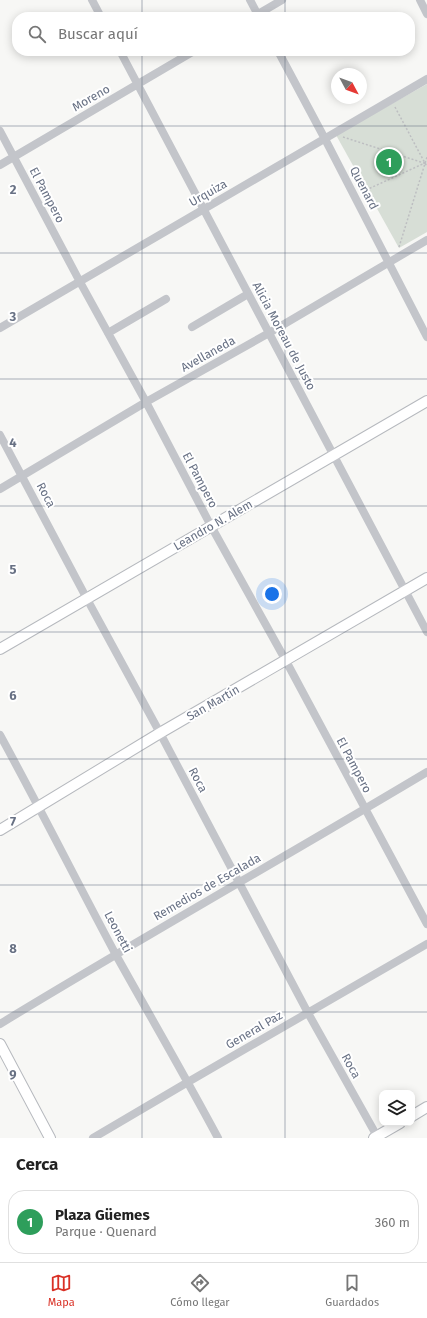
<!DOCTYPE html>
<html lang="es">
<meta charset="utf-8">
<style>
body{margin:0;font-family:"Fira Sans",sans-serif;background:#f2f2f2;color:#222}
.controls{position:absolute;right:12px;bottom:12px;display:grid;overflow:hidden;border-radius:8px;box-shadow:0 2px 10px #0003}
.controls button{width:36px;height:36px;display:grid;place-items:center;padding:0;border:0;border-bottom:1px solid #e0e0e0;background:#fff;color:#222;font:20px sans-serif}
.compass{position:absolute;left:331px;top:68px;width:36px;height:36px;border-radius:50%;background:#fff;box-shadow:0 2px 10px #0003;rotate:131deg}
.you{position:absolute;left:272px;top:594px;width:14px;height:14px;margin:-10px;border:3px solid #fff;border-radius:50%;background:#1a73e8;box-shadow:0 0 0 6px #1a73e833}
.badge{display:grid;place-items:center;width:26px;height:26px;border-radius:50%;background:#d93025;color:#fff;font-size:13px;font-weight:700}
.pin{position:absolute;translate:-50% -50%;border:2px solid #fff;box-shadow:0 1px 4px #0006}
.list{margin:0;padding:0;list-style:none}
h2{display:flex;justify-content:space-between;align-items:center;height:52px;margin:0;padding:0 16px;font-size:17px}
h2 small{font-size:13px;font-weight:400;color:#767676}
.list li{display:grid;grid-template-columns:26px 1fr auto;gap:12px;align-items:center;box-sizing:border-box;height:64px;margin:0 8px 8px;padding:0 8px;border:1px solid #e0e0e0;border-radius:16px}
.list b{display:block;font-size:15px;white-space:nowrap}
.list p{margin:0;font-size:13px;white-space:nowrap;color:#767676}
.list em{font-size:13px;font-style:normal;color:#767676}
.icon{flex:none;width:22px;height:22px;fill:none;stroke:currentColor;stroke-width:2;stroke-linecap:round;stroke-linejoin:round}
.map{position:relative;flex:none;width:427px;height:1138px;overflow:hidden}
.search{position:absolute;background:#fff;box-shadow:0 2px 10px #0003;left:12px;right:12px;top:12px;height:44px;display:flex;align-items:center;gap:10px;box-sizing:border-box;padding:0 14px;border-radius:16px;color:#767676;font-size:15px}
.sheet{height:124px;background:#fff}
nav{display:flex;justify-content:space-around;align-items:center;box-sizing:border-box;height:56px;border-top:1px solid #e0e0e0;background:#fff;font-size:11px;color:#767676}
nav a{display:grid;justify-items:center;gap:2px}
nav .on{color:#d93025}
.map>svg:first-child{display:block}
</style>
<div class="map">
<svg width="427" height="1138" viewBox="0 0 427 1138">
<rect width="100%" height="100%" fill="#f7f7f5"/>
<path fill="#d7ded6" d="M427,84V232L399,248L336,135Z"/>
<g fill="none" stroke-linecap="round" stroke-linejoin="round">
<defs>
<path id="major" d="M0,649L427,401
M0,830L160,733L427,578
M0,1044L50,1138
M412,1116L427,1107
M374,1138L400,1123"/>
</defs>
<use href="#major" stroke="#b6b9be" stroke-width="12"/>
<path stroke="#bdbec1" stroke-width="1.5" stroke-dasharray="2 2" stroke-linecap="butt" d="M395,107L427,167
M343,137L427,164
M366,190L427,162
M399,247L427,157"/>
<path stroke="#c3c5ca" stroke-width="8" d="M92,0L101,17
M250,0L259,17
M420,0L427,14
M253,17L282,0
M120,51L427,632
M278,51L325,139L427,337
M0,131L80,282L146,402L211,526L286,661L427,924
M0,165L194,51
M192,327L248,294
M0,328L427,79
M108,333L166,299
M0,435L87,599L160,733L308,1013L378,1138
M0,489L146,402L269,333L427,240
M0,735C40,808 77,882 116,955C150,1016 185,1076 218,1138
M0,1024C141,938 285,857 427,772
M93,1138L188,1082L427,944"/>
<use href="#major" stroke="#fff" stroke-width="10"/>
</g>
<path fill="none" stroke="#687184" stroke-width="1" stroke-opacity="0.55" d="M142,0V17M285,0V17M142,51V1138M285,51V1138M0,126H427M0,253H427M0,379H427M0,506H427M0,632H427M0,759H427M0,885H427M0,1012H427"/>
<g text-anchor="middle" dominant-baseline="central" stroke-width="4" stroke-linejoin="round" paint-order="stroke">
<g font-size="12" fill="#687184" stroke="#fff">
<text transform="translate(91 98) rotate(-30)">Moreno</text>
<text transform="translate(364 188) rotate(62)">Quenard</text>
<text transform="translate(208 193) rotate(-30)">Urquiza</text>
<text transform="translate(47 195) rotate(62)">El Pampero</text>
<text transform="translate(284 336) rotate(62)">Alicia Moreau de Justo</text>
<text transform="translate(208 354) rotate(-29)">Avellaneda</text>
<text transform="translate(200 480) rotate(62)">El Pampero</text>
<text transform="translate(46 495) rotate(62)">Roca</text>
<text transform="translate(213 525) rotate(-30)">Leandro N. Alem</text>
<text transform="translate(213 703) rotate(-30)">San Martín</text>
<text transform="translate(354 765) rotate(62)">El Pampero</text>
<text transform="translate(198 780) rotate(62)">Roca</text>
<text transform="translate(207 887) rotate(-30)">Remedios de Escalada</text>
<text transform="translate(118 932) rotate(62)">Leonetti</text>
<text transform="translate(254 1030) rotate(-30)">General Paz</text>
<text transform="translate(351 1066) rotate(61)">Roca</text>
</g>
</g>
<g font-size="13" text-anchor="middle" font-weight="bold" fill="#687184" stroke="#fff" stroke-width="4" stroke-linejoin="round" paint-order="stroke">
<text x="13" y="194">2</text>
<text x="13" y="321">3</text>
<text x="13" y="447">4</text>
<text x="13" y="574">5</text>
<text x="13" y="700">6</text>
<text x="13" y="826">7</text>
<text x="13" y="953">8</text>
<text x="13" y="1079">9</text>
</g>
</svg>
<div class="controls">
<button><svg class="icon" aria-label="layers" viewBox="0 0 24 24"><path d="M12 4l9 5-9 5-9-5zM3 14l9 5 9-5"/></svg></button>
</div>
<svg class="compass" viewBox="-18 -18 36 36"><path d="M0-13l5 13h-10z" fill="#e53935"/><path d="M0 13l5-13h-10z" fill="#767676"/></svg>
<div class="you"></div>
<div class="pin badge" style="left:389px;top:162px;background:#2e9e5b">1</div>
<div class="search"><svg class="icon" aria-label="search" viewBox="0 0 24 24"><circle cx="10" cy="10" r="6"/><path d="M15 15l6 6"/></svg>Buscar aquí</div>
</div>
<section class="sheet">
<h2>Cerca<small></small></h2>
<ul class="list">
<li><span class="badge" style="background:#2e9e5b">1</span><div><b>Plaza Güemes</b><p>Parque · Quenard</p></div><em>360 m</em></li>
</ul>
</section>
<nav>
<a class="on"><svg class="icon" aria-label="map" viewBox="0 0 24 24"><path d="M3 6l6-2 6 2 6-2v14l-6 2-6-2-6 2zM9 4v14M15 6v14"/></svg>Mapa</a>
<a><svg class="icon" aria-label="directions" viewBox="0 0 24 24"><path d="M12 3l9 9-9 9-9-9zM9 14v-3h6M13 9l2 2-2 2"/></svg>Cómo llegar</a>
<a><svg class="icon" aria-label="saved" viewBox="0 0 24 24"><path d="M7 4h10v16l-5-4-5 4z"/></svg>Guardados</a>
</nav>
